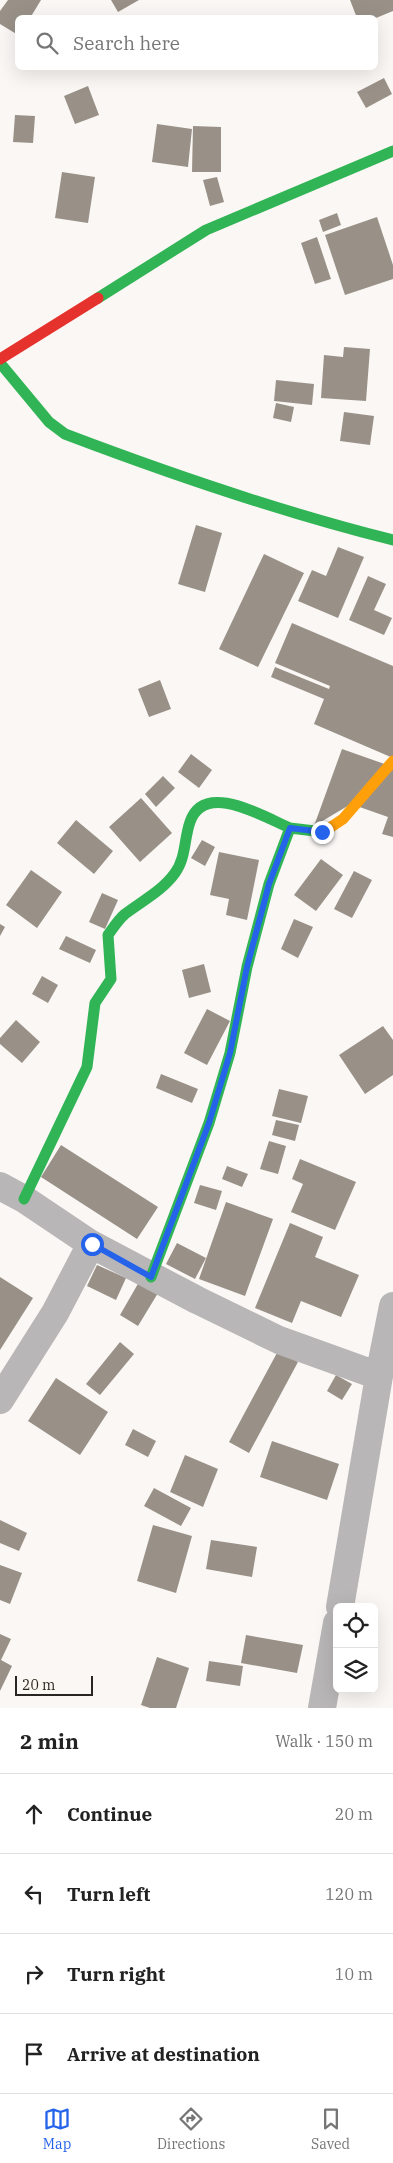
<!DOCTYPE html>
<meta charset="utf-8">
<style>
body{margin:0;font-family:"IBM Plex Serif",serif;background:#f2f2f2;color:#222}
.controls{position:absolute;right:15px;bottom:15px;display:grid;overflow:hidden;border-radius:8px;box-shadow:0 5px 20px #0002}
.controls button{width:45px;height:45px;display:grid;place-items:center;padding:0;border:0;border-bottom:1px solid #e0e0e0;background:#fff;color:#222;font:25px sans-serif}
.scale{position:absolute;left:15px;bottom:12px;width:78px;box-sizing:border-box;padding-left:5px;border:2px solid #282523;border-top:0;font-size:14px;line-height:18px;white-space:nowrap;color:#282523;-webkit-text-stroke:4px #fdf7f1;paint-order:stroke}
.stop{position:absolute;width:15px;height:15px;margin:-11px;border:4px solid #2563eb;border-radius:50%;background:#fff}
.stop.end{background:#2563eb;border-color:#fff;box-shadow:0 1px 5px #0008}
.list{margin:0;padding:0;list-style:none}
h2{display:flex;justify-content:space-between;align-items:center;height:65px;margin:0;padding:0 20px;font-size:21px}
h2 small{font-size:16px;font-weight:400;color:#767676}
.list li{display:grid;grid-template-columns:32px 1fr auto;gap:15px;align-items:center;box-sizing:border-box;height:80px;padding:0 20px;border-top:1px solid #e0e0e0}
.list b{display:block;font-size:19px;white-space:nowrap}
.list em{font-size:16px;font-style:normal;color:#767676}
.icon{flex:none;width:28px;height:28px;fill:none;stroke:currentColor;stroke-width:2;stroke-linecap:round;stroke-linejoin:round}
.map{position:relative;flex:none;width:393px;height:1708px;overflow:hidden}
.search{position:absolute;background:#fff;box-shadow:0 5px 20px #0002;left:15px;right:15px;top:15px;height:55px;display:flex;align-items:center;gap:12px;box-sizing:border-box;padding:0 18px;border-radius:8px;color:#767676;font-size:19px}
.sheet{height:385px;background:#fff}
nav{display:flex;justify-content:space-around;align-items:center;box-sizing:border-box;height:70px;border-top:1px solid #e0e0e0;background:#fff;font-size:14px;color:#767676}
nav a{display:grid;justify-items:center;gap:2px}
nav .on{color:#2563eb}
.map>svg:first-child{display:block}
</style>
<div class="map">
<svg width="393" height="1708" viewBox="0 0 393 1708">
<rect width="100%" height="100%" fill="#faf7f4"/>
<path fill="#999188" d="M8,0H41L30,18H18V35L0,24V11Z
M111,0H139L118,12Z
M350,0H393V11L376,18H357Z
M384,78L392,94L366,108L357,92Z
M88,86L99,115L75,124L64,96Z
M15,115L35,116L33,143L13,142Z
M157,124L192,129L188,167L152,162Z
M193,126L221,127V172H192Z
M62,172L95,177L88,223L55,218Z
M217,177L224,202L210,206L203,180Z
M337,213L341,225L323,232L319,220Z
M377,217L393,265V279L345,295L325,235Z
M317,237L331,279L315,284L301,243Z
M344,347L370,349L366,401L321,398L324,355L343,357Z
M276,380L314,384L312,405L274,401Z
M276,403L294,407L291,422L273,418Z
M344,412L374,416L370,445L340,441Z
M196,525L222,533L205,592L178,584Z
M338,547L364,557L338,618L298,601L312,570L326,576Z
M264,554L304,573L258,667L219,649Z
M368,576L386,584L374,610L392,618L384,635L349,620Z
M292,623L393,666V758L314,724L324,699L271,677L275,667L329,689L330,686L275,663Z
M160,680L171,709L149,717L138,689Z
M342,749L393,767V837L382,834L388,817L351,804L314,826Z
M191,754L212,770L199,788L178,772Z
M163,776L175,788L156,807L145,794Z
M141,798L172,833L140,862L109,827Z
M76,820L113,851L94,874L57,843Z
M202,840L215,847L205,866L191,858Z
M219,852L259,860L247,920L226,915L229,899L210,895Z
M321,859L343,875L316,911L294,895Z
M31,870L62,892L37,928L6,905Z
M354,871L372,880L352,918L334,909Z
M102,893L118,900L105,929L89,922Z
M294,919L313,927L298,958L281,949Z
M0,924L5,927L0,936Z
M66,936L96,950L90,963L59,949Z
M204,964L211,992L189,998L182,970Z
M42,976L58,985L48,1003L32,994Z
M207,1009L230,1021L207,1065L184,1053Z
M16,1020L40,1042L22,1063L0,1044V1038Z
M383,1026L393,1040V1075L365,1094L339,1055Z
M161,1074L198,1089L192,1103L156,1088Z
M279,1089L308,1096L301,1123L272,1116Z
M276,1120L299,1125L295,1141L272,1135Z
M269,1141L286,1146L278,1174L260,1169Z
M61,1145L158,1207L137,1239L41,1177Z
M300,1159L356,1182L335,1230L291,1212L303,1184L292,1179Z
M227,1166L248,1174L242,1187L222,1179Z
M200,1185L222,1191L216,1210L194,1203Z
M226,1202L273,1219L245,1296L199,1279Z
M290,1223L323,1237L315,1257L359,1275L341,1317L301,1301L292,1323L255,1308Z
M177,1243L206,1258L195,1279L166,1264Z
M97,1265L126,1278L116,1300L87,1286Z
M0,1277L33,1298L0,1350Z
M139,1282L158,1293L138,1326L120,1315Z
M120,1342L134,1354L100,1395L86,1384Z
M278,1351L298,1362L249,1453L229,1442Z
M336,1375L352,1384L342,1400L327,1391Z
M56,1378L108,1412L80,1455L28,1421Z
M133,1429L156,1441L148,1457L125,1445Z
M272,1441L339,1464L327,1500L260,1477Z
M185,1455L218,1469L203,1507L170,1492Z
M154,1488L191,1508L181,1526L144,1506Z
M0,1520L27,1533L19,1551L0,1543Z
M153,1525L192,1536L176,1593L137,1581Z
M211,1540L257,1547L252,1577L206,1569Z
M0,1565L22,1573L10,1604L0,1600Z
M0,1634L11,1639L1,1660L12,1666L0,1691Z
M246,1635L303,1645L297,1673L241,1663Z
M157,1657L189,1668L176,1708H150L141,1705Z
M209,1661L243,1666L240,1686L206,1681Z"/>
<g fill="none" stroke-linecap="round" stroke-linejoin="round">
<path stroke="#b8b6b7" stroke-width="28" d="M0,1186L24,1199L91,1244L197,1300L279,1340L379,1376
M0,1400L55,1313L91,1244
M340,1607L379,1376L393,1306
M322,1708L337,1623"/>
<path stroke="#30b455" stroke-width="11" d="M98,298L206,230L393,151
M0,363L49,422L65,434C173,475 281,512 393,540
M24,1199L87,1067L95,1003L111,979L108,935C113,928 118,920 125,914C142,901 162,891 175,873C186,858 184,839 190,822C204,780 264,817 290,828
M151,1277L209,1123L230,1053L247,967L269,884L290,828L323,832L331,827"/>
<path stroke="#ff9f0a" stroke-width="11" d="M331,827L343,819L393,761"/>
<path stroke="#e5322d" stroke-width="11" d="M0,359L98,298"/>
</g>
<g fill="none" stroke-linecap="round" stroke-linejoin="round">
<path stroke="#2563eb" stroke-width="6" d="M92,1244L151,1277L209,1123L230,1053L247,967L269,884L290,828L322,832"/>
</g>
</svg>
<div class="controls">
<button><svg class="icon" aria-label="locate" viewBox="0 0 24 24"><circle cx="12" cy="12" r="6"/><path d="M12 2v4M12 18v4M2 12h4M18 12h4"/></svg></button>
<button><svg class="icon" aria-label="layers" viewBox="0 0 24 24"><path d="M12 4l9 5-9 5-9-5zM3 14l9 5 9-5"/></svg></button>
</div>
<div class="scale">20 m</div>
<div class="stop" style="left:92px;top:1244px"></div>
<div class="stop end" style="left:322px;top:832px"></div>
<div class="search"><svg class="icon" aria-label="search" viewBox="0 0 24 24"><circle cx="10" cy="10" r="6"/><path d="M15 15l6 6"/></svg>Search here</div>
</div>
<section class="sheet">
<h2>2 min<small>Walk · 150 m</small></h2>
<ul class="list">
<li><svg class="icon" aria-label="ahead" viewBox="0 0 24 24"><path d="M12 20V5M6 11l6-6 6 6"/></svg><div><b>Continue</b></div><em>20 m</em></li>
<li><svg class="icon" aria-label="left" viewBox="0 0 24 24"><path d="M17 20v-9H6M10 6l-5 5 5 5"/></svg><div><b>Turn left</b></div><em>120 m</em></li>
<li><svg class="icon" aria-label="right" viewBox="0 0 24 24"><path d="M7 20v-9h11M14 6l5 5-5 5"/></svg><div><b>Turn right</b></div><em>10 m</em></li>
<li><svg class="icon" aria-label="arrive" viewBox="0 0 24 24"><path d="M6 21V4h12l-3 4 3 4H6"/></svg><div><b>Arrive at destination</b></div></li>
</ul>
</section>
<nav>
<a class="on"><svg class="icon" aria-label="map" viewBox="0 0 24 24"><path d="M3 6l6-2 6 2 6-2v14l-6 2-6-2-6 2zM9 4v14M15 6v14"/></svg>Map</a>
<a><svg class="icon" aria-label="directions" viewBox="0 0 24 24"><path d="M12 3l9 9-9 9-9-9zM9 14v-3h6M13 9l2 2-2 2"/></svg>Directions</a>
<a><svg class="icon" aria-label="saved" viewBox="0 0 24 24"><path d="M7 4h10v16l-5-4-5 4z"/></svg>Saved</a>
</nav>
